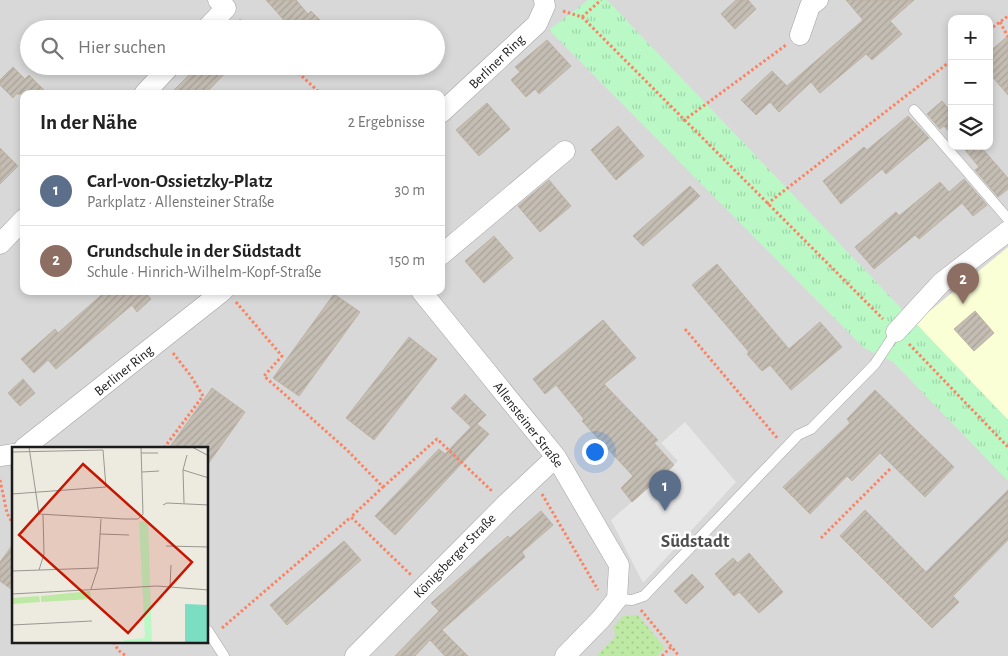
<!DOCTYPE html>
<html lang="de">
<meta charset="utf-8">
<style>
body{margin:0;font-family:"Alegreya Sans",sans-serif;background:#f2f2f2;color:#222}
.controls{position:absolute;right:15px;top:15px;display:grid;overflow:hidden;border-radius:10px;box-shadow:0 2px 8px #0003}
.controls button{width:45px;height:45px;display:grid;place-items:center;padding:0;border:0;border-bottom:1px solid #e0e0e0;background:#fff;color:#222;font:25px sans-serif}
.you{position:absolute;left:594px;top:451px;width:18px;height:18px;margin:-12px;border:4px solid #fff;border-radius:50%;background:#1a73e8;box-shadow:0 0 0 8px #1a73e833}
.badge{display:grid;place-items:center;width:32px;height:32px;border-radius:50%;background:#0b8043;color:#fff;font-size:16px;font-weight:700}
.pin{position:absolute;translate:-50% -41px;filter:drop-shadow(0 1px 2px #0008)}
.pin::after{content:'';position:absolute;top:26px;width:18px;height:15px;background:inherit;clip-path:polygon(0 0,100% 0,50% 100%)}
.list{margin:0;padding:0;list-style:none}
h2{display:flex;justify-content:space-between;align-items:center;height:65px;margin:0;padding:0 20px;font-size:21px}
h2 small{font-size:16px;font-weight:400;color:#767676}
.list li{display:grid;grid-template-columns:32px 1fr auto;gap:15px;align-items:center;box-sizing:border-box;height:70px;padding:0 20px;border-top:1px solid #e0e0e0}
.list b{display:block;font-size:19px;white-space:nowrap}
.list p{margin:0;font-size:16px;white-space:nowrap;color:#767676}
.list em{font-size:16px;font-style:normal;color:#767676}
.icon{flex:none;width:28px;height:28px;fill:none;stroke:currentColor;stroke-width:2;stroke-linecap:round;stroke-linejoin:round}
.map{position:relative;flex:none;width:1008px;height:656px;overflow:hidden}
.search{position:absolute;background:#fff;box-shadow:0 2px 8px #0003;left:20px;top:20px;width:425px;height:55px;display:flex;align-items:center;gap:12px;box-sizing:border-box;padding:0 18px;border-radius:28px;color:#767676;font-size:19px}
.panel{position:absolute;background:#fff;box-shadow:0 2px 8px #0003;left:20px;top:90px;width:425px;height:205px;border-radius:10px}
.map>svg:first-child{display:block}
</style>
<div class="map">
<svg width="1008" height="656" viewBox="0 0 1008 656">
<defs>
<pattern id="grass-dots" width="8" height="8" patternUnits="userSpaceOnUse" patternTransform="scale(1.25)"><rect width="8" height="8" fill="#bee9a4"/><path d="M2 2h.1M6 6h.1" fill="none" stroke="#a3c78d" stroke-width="1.8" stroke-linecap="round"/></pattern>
<pattern id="park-tufts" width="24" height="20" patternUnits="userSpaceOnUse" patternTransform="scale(1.25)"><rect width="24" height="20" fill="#baf9c6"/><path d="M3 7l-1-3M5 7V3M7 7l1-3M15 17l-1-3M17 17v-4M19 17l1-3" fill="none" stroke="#9fd5aa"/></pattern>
<pattern id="building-hatch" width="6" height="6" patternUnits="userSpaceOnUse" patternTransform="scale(1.25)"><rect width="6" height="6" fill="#c4bdb3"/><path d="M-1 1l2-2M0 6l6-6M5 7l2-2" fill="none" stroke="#a8a299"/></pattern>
</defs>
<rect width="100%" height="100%" fill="#edeae0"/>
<path fill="#d9d8d8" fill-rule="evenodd" d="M0,0H1008V656H0ZM952,19H989V146H952ZM29,29H436V66H29ZM24,94H441V291H24ZM14,448H208V642H14Z"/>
<path fill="#faffd6" d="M1008,247V420L915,323Z"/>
<path fill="url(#grass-dots)" d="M638,615L665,648L657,656H596L615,637L614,626L623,616Z"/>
<path fill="url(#park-tufts)" d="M588,0H607L1008,420V481L893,362L864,348L549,30Z"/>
<path fill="#e7e7e7" d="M685,422L736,482L643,583L611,520L678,461L661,443Z"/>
<path fill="url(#building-hatch)" stroke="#beb2a2" d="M266,0H296L308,14L311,11L329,29H292Z
M736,0H748L756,9L735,29L721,14Z
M846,0H914L890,21L902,34L872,60L866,54L820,93L811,82L779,112L770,102L756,115L741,100L772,71L787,86L863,20Z
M1008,36V95L989,73V52Z
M547,40L571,66L539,94L535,89L526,97L511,80L520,72L515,67Z
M198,66H232L205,94H170Z
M13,67L25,79L29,75L48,94H16L13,98L0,85V80Z
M942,101L952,113V135L944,126L940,129L927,114Z
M487,103L510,129L479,156L456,130Z
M908,116L929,138L886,174L882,169L841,204L823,181L864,147L867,150Z
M618,126L644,156L616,180L591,150Z
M962,146H980L1008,178V189L998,197L975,170L979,167Z
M0,148L18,166L0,184Z
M964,179L987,205L973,216L962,203L919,239L915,235L874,269L855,247L896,212L899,216L940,182L949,192Z
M549,180L571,206L540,232L518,206Z
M690,186L700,196L643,246L633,236Z
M494,236L513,258L484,283L465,261Z
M717,264L789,349L820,322L842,347L791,390L770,365L762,371L747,354L749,352L692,285Z
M106,291H148L146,293L151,299L137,312L132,305L56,369L48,360L34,373L21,359L55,329L58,333Z
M334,294L360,312L299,396L273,378Z
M975,311L994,333L974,351L954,329Z
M603,320L636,358L604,384L658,440L654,443L674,465L632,502L621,488L633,476L582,421L584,419L556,385L545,394L533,379Z
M409,337L437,359L374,440L346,418Z
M23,379L35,393L20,406L8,393Z
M212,388L245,412L208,464V448H169Z
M875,390L954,467L925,497L880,453L852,481L847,476L810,514L783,487L850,423L847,419Z
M465,394L486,415L477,424L489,434L395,535L375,516L439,449L445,454L471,427L451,408Z
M1008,490V540L953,596L959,602L932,628L840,536L865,510L926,572Z
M541,511L553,525L522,552L525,557L442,630L468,656H445L430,640L415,656H395L439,611L431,603L508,536L510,538Z
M344,541L361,560L287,625L270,605Z
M14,543V591L0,581V562Z
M749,553L783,592L759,613L739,592L734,596L715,574L733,558L738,563Z
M692,574L704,587L686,604L674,591Z"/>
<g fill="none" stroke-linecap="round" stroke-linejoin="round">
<defs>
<path id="lane" d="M914,110L1008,219
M617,599L632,600L644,596L798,435L811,429L875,364L896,332
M208,631L224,656"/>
<path id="street" d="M206,29L226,8L218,0
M800,35L810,6L818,0
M144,94L170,66
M441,113L537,24L545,6L544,0
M0,244L24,219
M441,255L565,151
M421,291L556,457L619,565L617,599L601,619L565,656
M896,332L941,283L1008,231
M24,448L223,291
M0,456L14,454
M355,656L506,504L556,457"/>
</defs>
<use href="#lane" stroke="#a2a2a2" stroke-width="11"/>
<use href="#street" stroke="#a2a2a2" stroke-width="21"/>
<path stroke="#fb8362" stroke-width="3" stroke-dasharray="2.5 2.5" stroke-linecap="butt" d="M563,11L582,17L883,319
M582,17L601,0
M239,20L249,29
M1000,22L1008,37
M989,30L1008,16
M291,66L321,94
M683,121L786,45
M767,204L952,60
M236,302L282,356L264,376L347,450L383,487L351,517L411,575
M685,329L778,439
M909,344L1008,447
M164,448L203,396L191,376L173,353
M0,480L7,513L14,526
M383,487L437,439L493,492
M542,494L598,590
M821,538L890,469
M641,610L679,656
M222,628L351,517
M114,642L118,650L126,656
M662,656L671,647"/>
<use href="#lane" stroke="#fff" stroke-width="10"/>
<use href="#street" stroke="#fff" stroke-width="20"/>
</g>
<g text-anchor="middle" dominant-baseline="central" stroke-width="5" stroke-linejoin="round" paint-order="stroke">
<g font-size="14" fill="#1b1b1b" stroke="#fff">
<text transform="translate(497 62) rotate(-44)">Berliner Ring</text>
<text transform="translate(124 371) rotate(-39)">Berliner Ring</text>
<text transform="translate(528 425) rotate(52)">Allensteiner Straße</text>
<text transform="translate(455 556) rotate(-46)">Königsberger Straße</text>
</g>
<g font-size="19" font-weight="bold" fill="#4e4e4e" stroke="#fff">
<text x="695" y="541">Südstadt</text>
</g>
</g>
<g transform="translate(12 447)">
<rect width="196" height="196" fill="#edeae0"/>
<path d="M78,144L79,152L29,155V149ZM27,149L28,155L0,157V151Z" fill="#bee9a4"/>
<path d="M127,74L136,75L140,196H112V193L133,191Z" fill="#baf9c6"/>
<path d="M173,157L196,158V196H173Z" fill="#7bdec3"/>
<path fill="none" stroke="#999791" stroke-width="1" d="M17,0L27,67L112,72H126L131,67L129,0M180,0L197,9M0,5L91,3L94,40L0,47M129,6H146M171,23L197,31M130,25L147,24M172,56L171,23L175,8M151,58L155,56L197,58M88,87L117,88M154,99L197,100M27,123L32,107L31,68M0,124L86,121M158,140L159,118M79,142L86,121L89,72M0,147L145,139L197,143M0,178L80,174"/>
<path fill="#c51600" fill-opacity="0.15" stroke="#c51600" stroke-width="2.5" d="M71,17L180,115L116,186L7,88Z"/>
<rect width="196" height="196" fill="none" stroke="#1b1b1b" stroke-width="2.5"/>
</g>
</svg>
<div class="controls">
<button>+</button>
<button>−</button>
<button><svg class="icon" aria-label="layers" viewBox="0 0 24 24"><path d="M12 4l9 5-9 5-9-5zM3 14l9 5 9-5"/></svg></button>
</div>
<div class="you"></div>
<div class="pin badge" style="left:665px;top:511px;background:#5c6f8a">1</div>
<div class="pin badge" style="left:963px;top:304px;background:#8d6e63">2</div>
<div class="search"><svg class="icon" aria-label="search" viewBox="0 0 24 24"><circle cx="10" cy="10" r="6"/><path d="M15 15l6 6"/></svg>Hier suchen</div>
<section class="panel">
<h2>In der Nähe<small>2 Ergebnisse</small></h2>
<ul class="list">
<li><span class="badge" style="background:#5c6f8a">1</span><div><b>Carl-von-Ossietzky-Platz</b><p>Parkplatz · Allensteiner Straße</p></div><em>30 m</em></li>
<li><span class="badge" style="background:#8d6e63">2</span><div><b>Grundschule in der Südstadt</b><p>Schule · Hinrich-Wilhelm-Kopf-Straße</p></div><em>150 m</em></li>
</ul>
</section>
</div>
